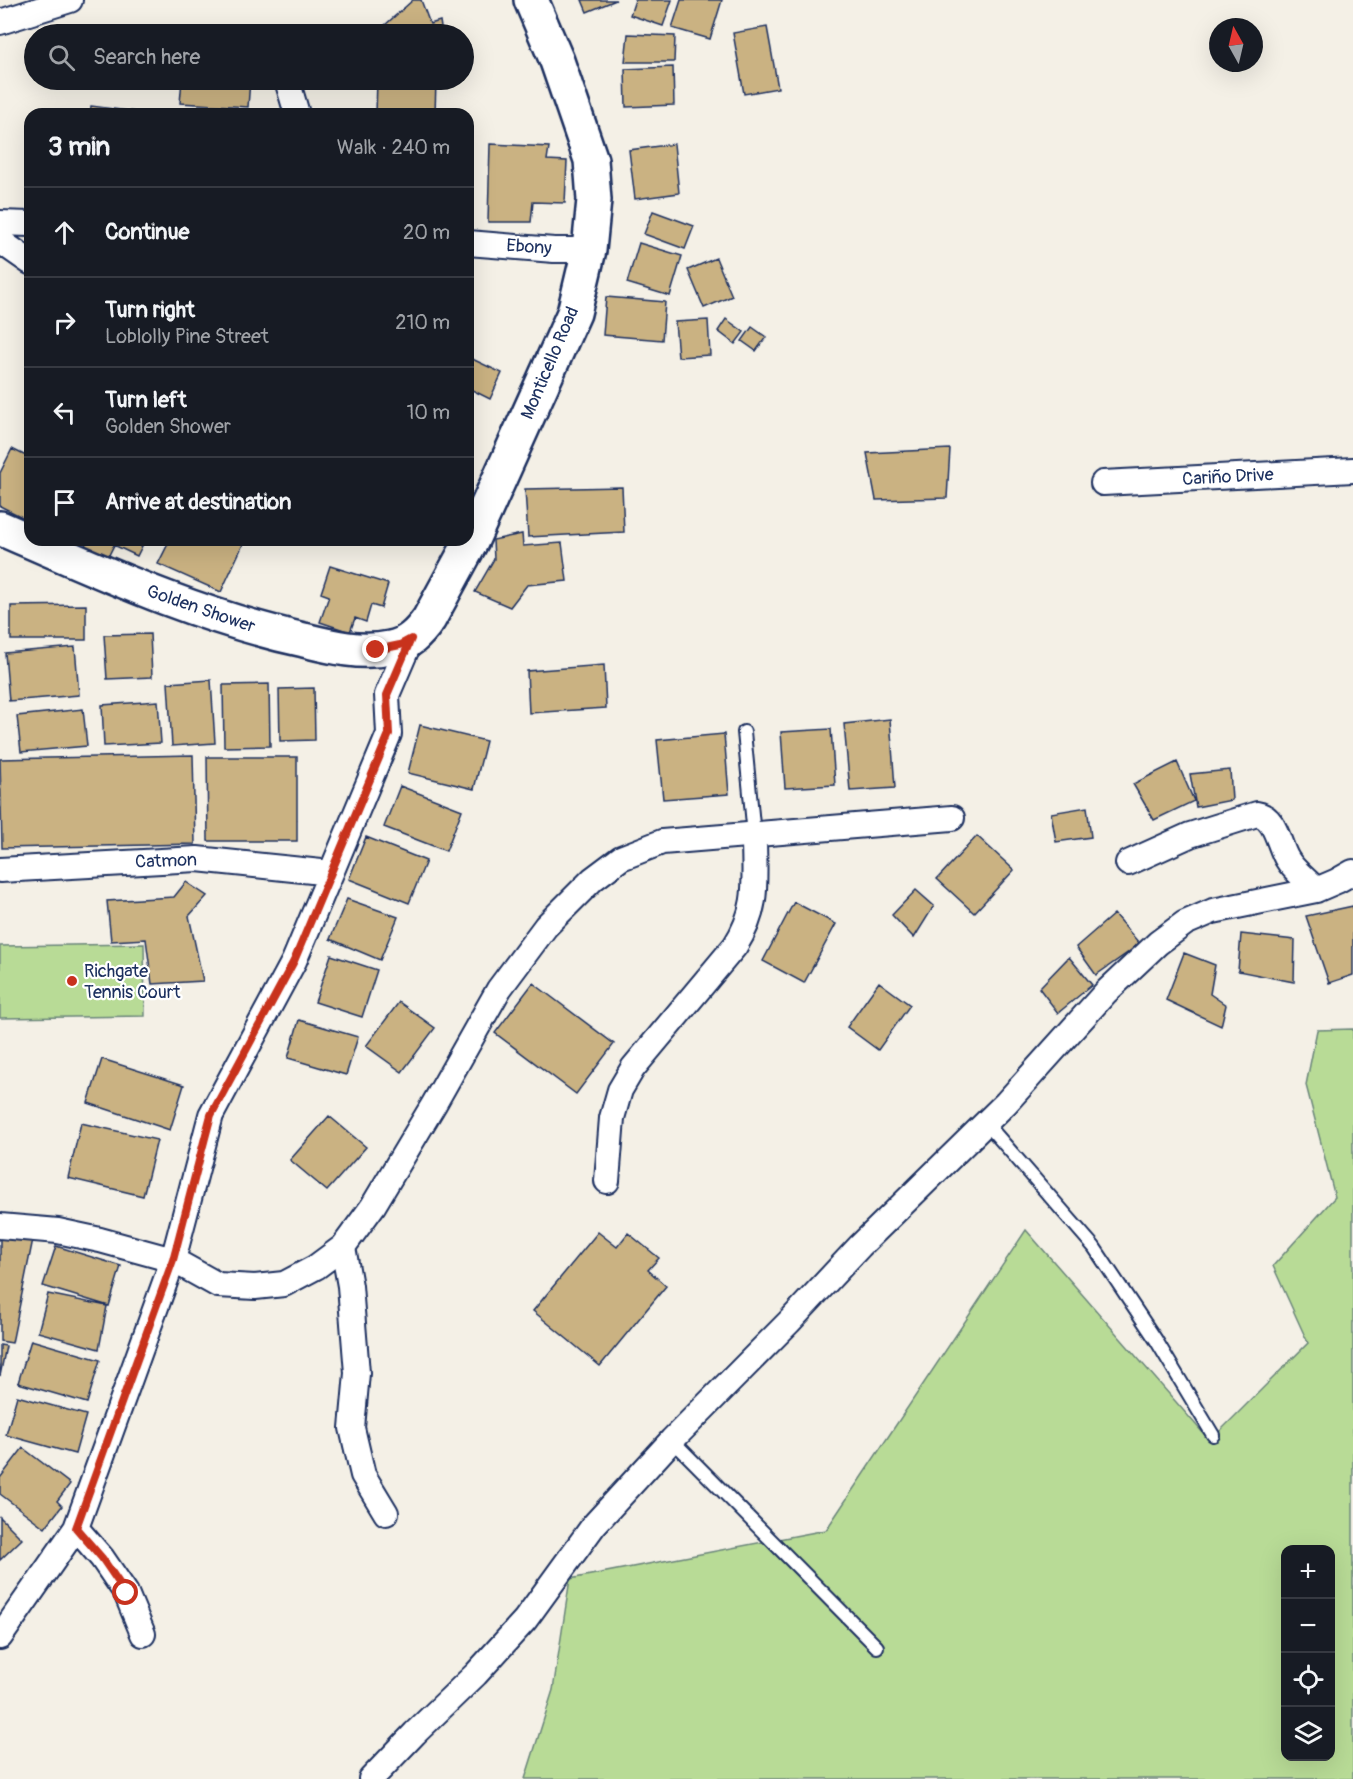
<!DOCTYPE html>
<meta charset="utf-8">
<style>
body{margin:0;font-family:Pangolin,sans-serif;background:#20242c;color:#f1f3f6}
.controls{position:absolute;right:18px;bottom:18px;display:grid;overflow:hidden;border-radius:12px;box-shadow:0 6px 24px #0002}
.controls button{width:54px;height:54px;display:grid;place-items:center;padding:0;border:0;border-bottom:2px solid #363941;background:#171b24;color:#f1f3f6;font:30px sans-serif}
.compass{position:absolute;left:1209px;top:18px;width:54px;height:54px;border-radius:50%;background:#171b24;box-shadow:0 6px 24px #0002;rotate:352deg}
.stop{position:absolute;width:18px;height:18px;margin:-14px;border:4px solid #c8321e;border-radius:50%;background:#fff}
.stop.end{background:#c8321e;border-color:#fff;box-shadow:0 2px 6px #0008}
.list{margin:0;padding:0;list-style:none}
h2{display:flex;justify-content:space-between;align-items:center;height:78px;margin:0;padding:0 24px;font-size:26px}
h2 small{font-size:20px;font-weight:400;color:#9ea1a6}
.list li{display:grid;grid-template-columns:39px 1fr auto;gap:18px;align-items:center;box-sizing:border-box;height:90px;padding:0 24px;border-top:2px solid #363941}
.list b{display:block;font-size:22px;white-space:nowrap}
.list p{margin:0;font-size:20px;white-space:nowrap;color:#9ea1a6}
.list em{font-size:20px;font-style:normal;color:#9ea1a6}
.icon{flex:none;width:33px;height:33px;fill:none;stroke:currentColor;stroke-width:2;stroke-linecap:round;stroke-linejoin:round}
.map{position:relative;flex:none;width:1353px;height:1779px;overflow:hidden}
.search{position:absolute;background:#171b24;box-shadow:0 6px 24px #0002;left:24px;top:24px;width:450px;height:66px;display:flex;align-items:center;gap:15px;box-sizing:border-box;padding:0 21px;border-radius:33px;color:#9ea1a6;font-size:22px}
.panel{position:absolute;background:#171b24;box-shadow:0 6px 24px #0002;left:24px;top:108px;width:450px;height:438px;border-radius:18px}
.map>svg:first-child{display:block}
</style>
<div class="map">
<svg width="1353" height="1779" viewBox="0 0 1353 1779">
<rect width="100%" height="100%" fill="#f4f0e6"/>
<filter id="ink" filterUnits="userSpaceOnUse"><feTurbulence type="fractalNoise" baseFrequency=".0167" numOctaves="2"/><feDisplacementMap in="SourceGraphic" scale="12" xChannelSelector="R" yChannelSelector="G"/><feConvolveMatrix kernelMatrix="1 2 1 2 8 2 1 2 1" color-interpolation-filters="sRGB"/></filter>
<g filter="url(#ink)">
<path fill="#b8db96" stroke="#6a857a" stroke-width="1.5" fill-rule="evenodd" d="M144,944L145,1016L0,1018V946Z
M1353,1029V1779H525L553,1690L570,1579L826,1530L1026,1230L1210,1441L1308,1343L1273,1266L1335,1197L1306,1085L1317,1030ZM1286,1550H1330V1756H1286Z"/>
<path fill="#cab282" stroke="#1b2f5e" stroke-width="1.5" d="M413,0H421L430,24L440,21L442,34H375Z
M582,0H616L587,12Z
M635,0H672L663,26L630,15Z
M681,0H722L710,39L672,28Z
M767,27L778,88L744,94L733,33Z
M628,34L675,36L674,62H625Z
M673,67L674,105L626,107L625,69Z
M182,80H250L248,107L180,103Z
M377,80H436L435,114H376Z
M91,106L135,112V114H90Z
M29,124H30V183Z
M490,144L549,147L547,160L567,161L565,203L533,202L531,222H488Z
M674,144L679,193L635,199L629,150Z
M653,211L694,226L685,249L644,234Z
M639,243L682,256L670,296L627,283Z
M716,258L732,296L704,308L688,270Z
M606,297L665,302L662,340L603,335Z
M726,319L744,332L735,344L718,331Z
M708,320L710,355L678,357L675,322Z
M752,327L766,337L756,351L742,341Z
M468,357L502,373L490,399L468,388Z
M12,449L30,458V521L0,506V473Z
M950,449L947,498L876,500L867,453Z
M622,487L624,532L528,537L525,489Z
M522,534L523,546L562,543L567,581L527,585L510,607L475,592L494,559L493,540Z
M85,540H145L137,556L114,545L104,565L81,554L87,541Z
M170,540H245L221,592L158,564Z
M330,566L388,584L381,608L371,605L366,622L355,618L350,632L320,622L329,596L321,593Z
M86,605V640H11V606Z
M150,634L152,677L107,679L104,635Z
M75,647L79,695L9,701L5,653Z
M604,665L606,708L529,713L527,671Z
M211,680L215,743L172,746L168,683Z
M269,684L270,746L224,747L223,685Z
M314,688L315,740L280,741L279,689Z
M158,701L161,743L104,746L102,705Z
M83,709L87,746L21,752L17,716Z
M890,719L895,788L850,791L844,724Z
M420,725L486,741L474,789L408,773Z
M831,729L835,785L785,788L781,732Z
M724,734L729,794L663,799L657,740Z
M193,755L195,844L2,848L0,759Z
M207,757H297V841H208Z
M1177,762L1194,801L1154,820L1133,784Z
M1230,770L1232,800L1196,807L1190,774Z
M400,786L462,810L446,851L384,827Z
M1087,807L1091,837L1056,842L1051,813Z
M977,836L1014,870L974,913L937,879Z
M366,837L426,861L409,903L349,879Z
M186,882L207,896L189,916L203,981L152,984L146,939L111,941L107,901L174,897Z
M916,890L934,906L914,938L892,915Z
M347,899L398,917L380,960L330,939Z
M794,902L836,924L804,983L763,961Z
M1353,906V975L1329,983L1306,916Z
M1114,914L1140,944L1096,975L1076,947Z
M1241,934L1295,940L1294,982L1238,971Z
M1184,953L1215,965L1210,994L1226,1005L1221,1026L1166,1000Z
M331,955L377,970L362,1017L315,1002Z
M1069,957L1092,985L1058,1013L1039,988Z
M879,982L910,1005L878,1050L847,1027Z
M533,983L614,1044L576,1094L495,1033Z
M399,1002L435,1028L402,1072L366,1046Z
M299,1020L358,1037L346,1075L288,1058Z
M102,1059L184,1085L170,1130L88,1103Z
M329,1116L366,1147L327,1191L290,1160Z
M81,1123L157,1140L143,1196L68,1178Z
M0,1232L33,1239L12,1343L0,1341Z
M598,1232L617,1247L628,1233L659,1258L648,1270L666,1286L600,1366L533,1311Z
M56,1246L121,1266L109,1306L43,1286Z
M48,1294L107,1306L99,1349L38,1332Z
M31,1340L100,1360L87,1403L18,1383Z
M0,1345L6,1346L0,1376Z
M17,1396L86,1415L75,1454L6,1435Z
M23,1448L70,1484L57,1501L62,1506L45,1528L0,1494V1478Z
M0,1517L22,1539L0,1560Z"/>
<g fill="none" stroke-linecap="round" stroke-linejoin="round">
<defs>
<path id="lane" d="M744,732L754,835
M986,1123L1094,1247L1156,1340L1213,1435
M672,1440L877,1647"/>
<path id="street" d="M0,22L70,0
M287,80L297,114
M0,223L30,224
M0,241L30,262
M468,243L554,250H589
M1103,483L1353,470
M1128,863L1190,835L1257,814C1276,817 1278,844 1287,859C1293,870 1307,880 1316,890
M0,870L197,859L331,873
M607,1181L612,1118L620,1090L633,1068L735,946C760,907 754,879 754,835
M0,1226L58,1231L100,1240L173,1260L218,1285L255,1287L284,1284L316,1267L343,1247L373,1206L434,1104L499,989L546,926L593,879L621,858L662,842L952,818
M343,1247L350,1286L357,1373L352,1428L363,1475L386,1513
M76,1528L102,1558L126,1593L143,1634
M0,1637L76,1528L173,1260L211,1115L294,961L331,873L389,734L387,695L411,639
M371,1779L415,1733L476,1674L525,1620L594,1525L672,1440L789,1322L860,1246L1006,1103L1106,992L1158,943L1185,923L1213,911L1316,890L1337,881L1353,872"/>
<path id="secondary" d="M0,528C99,571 198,617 304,640C332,647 361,654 390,648C408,645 419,633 429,619L472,540L574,313L589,250L594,200L591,160L557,61L531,0"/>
</defs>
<use href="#lane" stroke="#1b2f5e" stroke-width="16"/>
<use href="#street" stroke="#1b2f5e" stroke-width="28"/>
<use href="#secondary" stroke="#1b2f5e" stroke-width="38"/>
<use href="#lane" stroke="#fff" stroke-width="12"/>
<use href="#street" stroke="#fff" stroke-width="24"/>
<use href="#secondary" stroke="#fff" stroke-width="33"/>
</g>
</g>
<g fill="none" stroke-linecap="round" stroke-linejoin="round" filter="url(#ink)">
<path stroke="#c8321e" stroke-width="8" d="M126,1593L102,1558L76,1528L173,1260L211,1115L294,961L389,734L387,695L411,639L400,645L376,650"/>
</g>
<circle fill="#c8321e" stroke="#fff" stroke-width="2" cx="72" cy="981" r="6"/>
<g text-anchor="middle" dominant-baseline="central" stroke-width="4.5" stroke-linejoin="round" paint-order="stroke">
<g font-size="18" fill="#1b2f5e" stroke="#fff">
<text transform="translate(529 247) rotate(4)">Ebony</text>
<text transform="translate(550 363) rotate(-67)">Monticello Road</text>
<text transform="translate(1228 477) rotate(-3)">Cariño Drive</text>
<text transform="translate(201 609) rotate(19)">Golden Shower</text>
<text transform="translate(166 861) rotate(-2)">Catmon</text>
</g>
<g font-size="18" fill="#1b2f5e" stroke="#fff" text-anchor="start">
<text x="84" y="971">Richgate<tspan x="84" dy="21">Tennis Court</tspan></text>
</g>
</g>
</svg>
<div class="controls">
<button>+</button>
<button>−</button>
<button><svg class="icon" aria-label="locate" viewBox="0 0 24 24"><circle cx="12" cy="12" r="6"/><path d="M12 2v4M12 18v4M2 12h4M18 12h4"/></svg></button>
<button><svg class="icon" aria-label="layers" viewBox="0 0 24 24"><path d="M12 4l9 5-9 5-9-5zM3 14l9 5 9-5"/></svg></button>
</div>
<svg class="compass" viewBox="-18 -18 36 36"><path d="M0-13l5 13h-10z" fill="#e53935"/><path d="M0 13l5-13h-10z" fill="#9ea1a6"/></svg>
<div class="stop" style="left:126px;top:1593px"></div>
<div class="stop end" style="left:376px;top:650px"></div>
<div class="search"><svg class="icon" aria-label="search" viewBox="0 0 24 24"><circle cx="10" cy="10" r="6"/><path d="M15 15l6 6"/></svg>Search here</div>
<section class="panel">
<h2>3 min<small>Walk · 240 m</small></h2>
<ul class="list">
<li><svg class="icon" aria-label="ahead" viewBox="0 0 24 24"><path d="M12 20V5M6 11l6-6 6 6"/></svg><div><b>Continue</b></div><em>20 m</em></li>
<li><svg class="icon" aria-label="right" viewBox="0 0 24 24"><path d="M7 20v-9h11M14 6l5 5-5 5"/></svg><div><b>Turn right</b><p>Loblolly Pine Street</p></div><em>210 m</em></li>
<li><svg class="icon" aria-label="left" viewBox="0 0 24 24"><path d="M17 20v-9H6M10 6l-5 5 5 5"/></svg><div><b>Turn left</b><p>Golden Shower</p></div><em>10 m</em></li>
<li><svg class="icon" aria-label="arrive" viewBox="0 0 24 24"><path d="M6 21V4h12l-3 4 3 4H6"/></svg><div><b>Arrive at destination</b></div></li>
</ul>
</section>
</div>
